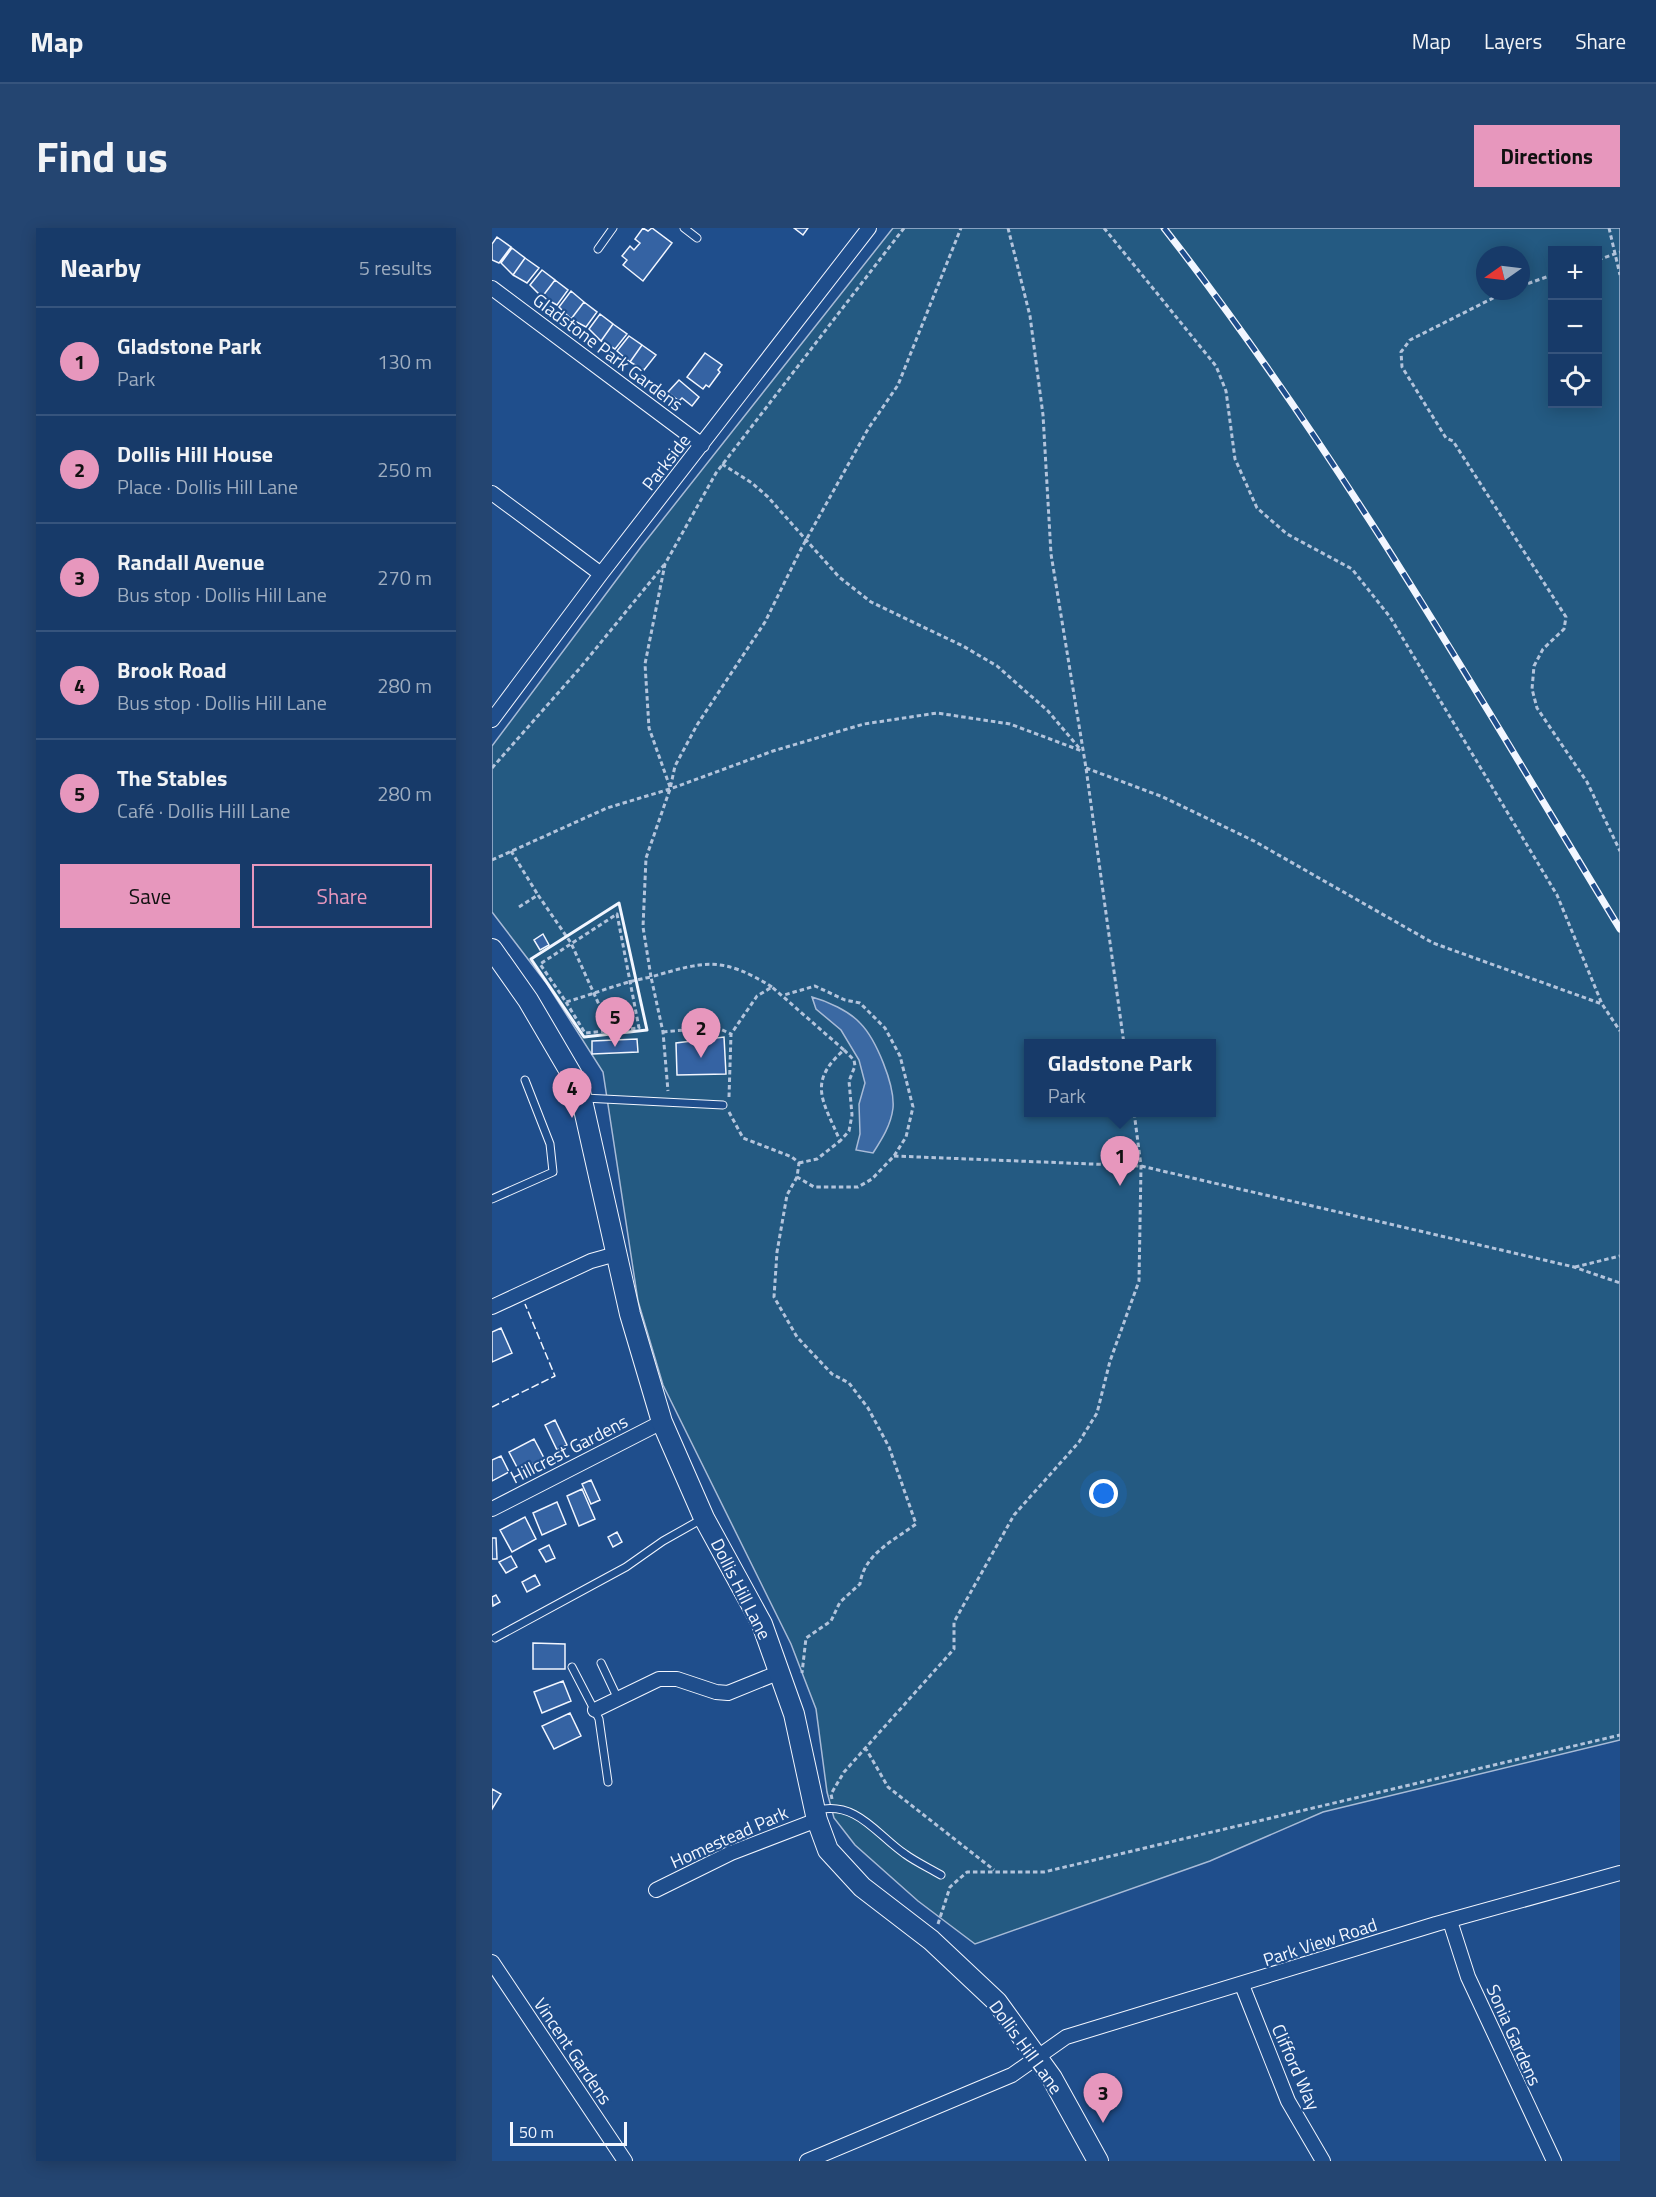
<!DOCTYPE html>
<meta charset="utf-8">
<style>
body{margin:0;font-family:"Titillium Web",sans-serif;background:#244571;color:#f1f3f6}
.controls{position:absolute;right:18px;top:18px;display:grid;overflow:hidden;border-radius:0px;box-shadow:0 3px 15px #0003}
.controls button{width:54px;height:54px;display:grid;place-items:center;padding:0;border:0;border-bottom:2px solid #36547d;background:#173a69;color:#f1f3f6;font:30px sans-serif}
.compass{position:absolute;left:984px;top:18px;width:54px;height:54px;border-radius:50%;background:#173a69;box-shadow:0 3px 15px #0003;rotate:256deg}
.scale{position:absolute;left:18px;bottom:15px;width:117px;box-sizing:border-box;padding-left:6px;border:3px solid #f2f6ff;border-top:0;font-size:16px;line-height:21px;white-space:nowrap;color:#f2f6ff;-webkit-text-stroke:4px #1f4e8c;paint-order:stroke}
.you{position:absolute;left:612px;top:1266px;width:21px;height:21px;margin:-15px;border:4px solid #fff;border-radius:50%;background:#1a73e8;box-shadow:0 0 0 9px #1a73e833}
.badge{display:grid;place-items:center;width:39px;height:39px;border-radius:50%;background:#e797bd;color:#111;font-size:20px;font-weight:700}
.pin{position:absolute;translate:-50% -50px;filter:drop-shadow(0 2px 3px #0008)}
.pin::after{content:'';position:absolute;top:32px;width:21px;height:18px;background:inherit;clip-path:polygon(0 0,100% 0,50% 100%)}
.popup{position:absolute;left:532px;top:811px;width:192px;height:78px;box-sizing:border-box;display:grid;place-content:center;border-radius:0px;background:#173a69;filter:drop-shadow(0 2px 4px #0005);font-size:20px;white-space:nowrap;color:#9eadc0}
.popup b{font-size:22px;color:#f1f3f6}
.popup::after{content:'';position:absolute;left:50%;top:100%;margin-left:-12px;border:12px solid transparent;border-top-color:#173a69}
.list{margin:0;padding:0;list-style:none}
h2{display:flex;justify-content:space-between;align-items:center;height:78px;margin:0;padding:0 24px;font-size:26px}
h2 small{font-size:20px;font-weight:400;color:#9eadc0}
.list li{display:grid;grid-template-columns:39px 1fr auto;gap:18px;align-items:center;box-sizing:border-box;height:108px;padding:0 24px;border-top:2px solid #36547d}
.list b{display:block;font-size:22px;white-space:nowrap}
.list p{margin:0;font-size:20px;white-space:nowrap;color:#9eadc0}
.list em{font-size:20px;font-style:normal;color:#9eadc0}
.actions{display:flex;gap:12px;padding:18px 24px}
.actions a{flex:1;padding:14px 0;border:2px solid #e797bd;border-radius:0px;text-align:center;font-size:21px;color:#e797bd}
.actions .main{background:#e797bd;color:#111}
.icon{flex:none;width:33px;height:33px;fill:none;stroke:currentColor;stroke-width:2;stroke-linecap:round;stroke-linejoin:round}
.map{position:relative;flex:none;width:1128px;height:1933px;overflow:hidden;border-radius:0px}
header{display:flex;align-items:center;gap:36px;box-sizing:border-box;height:84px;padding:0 30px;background:#173a69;border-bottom:2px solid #36547d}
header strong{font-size:28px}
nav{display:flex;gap:33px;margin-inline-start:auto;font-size:21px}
.intro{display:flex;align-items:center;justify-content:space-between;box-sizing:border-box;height:144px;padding:0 36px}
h1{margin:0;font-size:42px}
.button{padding:15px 27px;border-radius:0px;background:#e797bd;color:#111;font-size:21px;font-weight:700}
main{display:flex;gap:36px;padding:0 36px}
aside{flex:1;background:#173a69;border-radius:0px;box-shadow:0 3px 15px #0003}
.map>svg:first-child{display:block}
</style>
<header>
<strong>Map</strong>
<nav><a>Map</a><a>Layers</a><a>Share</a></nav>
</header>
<div class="intro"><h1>Find us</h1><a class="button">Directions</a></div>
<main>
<aside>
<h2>Nearby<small>5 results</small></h2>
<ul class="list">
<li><span class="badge">1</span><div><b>Gladstone Park</b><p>Park</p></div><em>130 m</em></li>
<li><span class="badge">2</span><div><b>Dollis Hill House</b><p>Place · Dollis Hill Lane</p></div><em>250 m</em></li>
<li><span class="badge">3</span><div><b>Randall Avenue</b><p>Bus stop · Dollis Hill Lane</p></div><em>270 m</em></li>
<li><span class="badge">4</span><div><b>Brook Road</b><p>Bus stop · Dollis Hill Lane</p></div><em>280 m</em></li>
<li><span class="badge">5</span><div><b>The Stables</b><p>Café · Dollis Hill Lane</p></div><em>280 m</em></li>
</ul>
<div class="actions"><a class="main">Save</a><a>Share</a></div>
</aside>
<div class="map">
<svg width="1128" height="1933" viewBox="0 0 1128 1933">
<rect width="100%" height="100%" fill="#1f4e8c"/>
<path fill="#245a82" stroke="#a8bbd7" stroke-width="1.5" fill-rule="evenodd" d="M401,0H1128V1512L831,1584L718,1633L483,1716L426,1673L363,1617L342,1590L335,1564L324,1481L299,1416L171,1157L146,1073L111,844L55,756L0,684V518L149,319ZM1060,22H1106V176H1060ZM993,27H1029V63H993ZM536,816H720V884H536Z"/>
<path fill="#3b69a3" stroke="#a8bbd7" stroke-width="1.5" d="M320,769C335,773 357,783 368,795C384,811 403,857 401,880C399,897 390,911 381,925L364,922L368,906L367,876L373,855L367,832L349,802L324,781Z"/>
<path fill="#3563a3" stroke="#f2f6ff" stroke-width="1.5" d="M151,0L156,3L160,0L180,15L151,53L131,37L135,32L130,28L138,18L142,22L148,15L143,11Z
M302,0H316L311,7Z
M5,9L19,19L7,35L0,32V16Z
M20,20L33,30L21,47L9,35Z
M33,30L47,40L35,55L21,47Z
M50,42L63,52L50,69L38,57Z
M63,52L76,62L65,77L50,69Z
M79,63L92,74L79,91L67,79Z
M92,74L105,84L94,99L79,91Z
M108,86L121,96L109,113L97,101Z
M121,96L135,106L123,121L109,113Z
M137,108L150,117L138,134L125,123Z
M150,117L164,127L152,142L138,134Z
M213,125L230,137L226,142L228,144L217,159L214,157L211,161L195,149Z
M187,152L207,169L200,178L190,170L187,173L176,164Z
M51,706L57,717L48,722L42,712Z
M232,809L234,846L185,847L184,815Z
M145,811L146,824L100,826V813Z
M9,1100L20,1125L0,1134V1104Z
M63,1192L75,1217L65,1222L53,1197Z
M42,1211L52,1230L27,1243L17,1224Z
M9,1228L17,1244L0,1253V1232Z
M99,1252L108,1272L99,1276L90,1256Z
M90,1261L103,1291L87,1298L75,1268Z
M65,1274L74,1296L50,1307L41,1285Z
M33,1289L44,1311L20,1324L8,1302Z
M125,1304L130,1314L121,1319L116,1309Z
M0,1310H4L5,1331H0Z
M57,1317L63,1330L54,1334L47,1322Z
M19,1328L25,1339L14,1345L7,1334Z
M43,1347L48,1357L35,1364L30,1354Z
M4,1367L8,1374L1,1378L0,1369Z
M41,1415L73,1416V1441H41Z
M71,1453L79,1473L50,1485L42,1464Z
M78,1485L89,1508L62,1521L50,1498Z
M0,1561L9,1566L0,1581Z"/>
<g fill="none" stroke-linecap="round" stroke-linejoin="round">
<defs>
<path id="lane" d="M192,0L205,10
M106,21L121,0
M92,870L231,877
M0,971L61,944L58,916L33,852
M3,1410L134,1339L171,1313L210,1291
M109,1435L126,1471
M80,1439L107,1491L116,1554
M326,1582C365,1573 385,1607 413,1626C424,1634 437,1640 449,1647"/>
<path id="street" d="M0,60L210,217
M0,265L109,346
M0,492L109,346L377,0
M0,1079L99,1033L124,1026
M0,1281L170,1194
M103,1482L167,1451H185L224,1464L236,1465L288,1444
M164,1662L239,1625L325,1592
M958,1693L976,1749L1062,1933
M0,1734L133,1933
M750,1757L796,1873L831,1933
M315,1933L520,1847L574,1809L944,1696L1128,1645"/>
<path id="secondary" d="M0,721L36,772L87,859L138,1086L170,1194L212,1290L270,1396L302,1486L325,1592L336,1622L370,1659L439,1712L505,1774L560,1850L606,1933"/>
</defs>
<use href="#lane" stroke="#f2f6ff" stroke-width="9"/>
<use href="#street" stroke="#f2f6ff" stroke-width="16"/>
<use href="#secondary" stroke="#f2f6ff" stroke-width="22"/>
<path stroke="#b3c4dc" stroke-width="3" stroke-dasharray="4.5 3" stroke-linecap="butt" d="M516,0L538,88L551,187L559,326L594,540L632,816
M612,0L724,138L734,163L743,231L765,280L795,306L860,341L898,389L1065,667L1110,776L1128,803
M1117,0L1128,47
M1106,32L1128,24
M1029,58L1060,47
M1015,63L918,112L909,124L910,139L954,210L961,213L1074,389L1072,401L1051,421L1042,438L1040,461L1045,480L1095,554L1128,623
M230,236L260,255L276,269L347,349L379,374L471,418L505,438L556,483L588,521
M0,540L88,440L172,337
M594,540L671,569L762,613L941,715L1110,776
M178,559L157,500L153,436L173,336L224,245L412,0
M19,623L46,667
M0,632L115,580L178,561L281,523L372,496L445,485L518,496L590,523
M27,679L46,667L79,715L119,803
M280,759C230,728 213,733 159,749L151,699L154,630L178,561L183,538L205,497L273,394L309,321L376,201L406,157L469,0
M74,774L93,805L147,800L125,686L48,736L74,774C102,766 130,754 159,749L171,804L176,863
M171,804L224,799L239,806
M352,822L362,832L363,838L357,853L360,887L357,903L348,913C332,874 314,855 352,822Z
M237,869L239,806L265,768L280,759L352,822
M237,884L251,910L300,929L307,935L305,949L322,959H366L380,951L402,928L414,909L421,879L408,828L393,800L368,775L353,772L323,758L292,767
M402,928L649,938L1082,1039L1128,1055
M307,935L325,931L348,913
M305,949L295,967L285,1024L282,1069L305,1109L340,1146L357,1155L376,1180L397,1219L424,1296C401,1313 372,1326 368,1356L348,1374L339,1393L314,1410L310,1445
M1083,1039L1128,1028
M373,1519L396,1559L502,1642
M340,1571L339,1566L352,1544L462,1421V1394L522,1287L587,1214L605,1185L618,1133L647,1053L649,938L642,884
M446,1696L458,1659L475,1644H552L1128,1507"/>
<use href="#lane" stroke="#1f4e8c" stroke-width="7"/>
<use href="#street" stroke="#1f4e8c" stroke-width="14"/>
<use href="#secondary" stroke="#1f4e8c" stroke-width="20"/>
<defs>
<path id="rail" d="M672,0C844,220 983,462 1128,701"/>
</defs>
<use href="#rail" stroke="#f2f6ff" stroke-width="7"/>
<use href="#rail" stroke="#1f4e8c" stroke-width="4.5" stroke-dasharray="14" stroke-linecap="butt"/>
<path stroke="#f2f6ff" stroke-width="1.5" stroke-dasharray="8 3" stroke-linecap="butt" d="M0,1179L63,1148L33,1076"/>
<path stroke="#f2f6ff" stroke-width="3" d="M127,675L155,802L92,809L39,731Z"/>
</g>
<g text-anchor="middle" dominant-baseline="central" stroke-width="4.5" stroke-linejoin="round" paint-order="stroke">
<g font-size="18" fill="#f2f6ff" stroke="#1f4e8c">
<text transform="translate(116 124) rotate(37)">Gladstone Park Gardens</text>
<text transform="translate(174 234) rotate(-52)">Parkside</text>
<text transform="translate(77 1221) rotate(-27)">Hillcrest Gardens</text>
<text transform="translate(249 1361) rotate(63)">Dollis Hill Lane</text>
<text transform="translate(237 1609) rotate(-24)">Homestead Park</text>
<text transform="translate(828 1714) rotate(-18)">Park View Road</text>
<text transform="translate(1022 1807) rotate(66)">Sonia Gardens</text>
<text transform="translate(534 1819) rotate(54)">Dollis Hill Lane</text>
<text transform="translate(81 1823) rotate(56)">Vincent Gardens</text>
<text transform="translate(804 1839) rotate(66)">Clifford Way</text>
</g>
</g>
</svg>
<div class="controls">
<button>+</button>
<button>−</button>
<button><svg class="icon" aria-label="locate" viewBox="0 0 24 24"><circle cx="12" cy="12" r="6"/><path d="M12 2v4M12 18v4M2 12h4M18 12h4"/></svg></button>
</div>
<svg class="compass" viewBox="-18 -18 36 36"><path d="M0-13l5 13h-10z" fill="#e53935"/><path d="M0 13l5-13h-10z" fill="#9eadc0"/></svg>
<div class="scale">50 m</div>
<div class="you"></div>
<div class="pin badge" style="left:628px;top:958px">1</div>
<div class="popup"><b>Gladstone Park</b>Park</div>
<div class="pin badge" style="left:209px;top:830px">2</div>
<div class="pin badge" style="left:611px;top:1895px">3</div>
<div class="pin badge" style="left:80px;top:890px">4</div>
<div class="pin badge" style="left:123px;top:819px">5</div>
</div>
</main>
